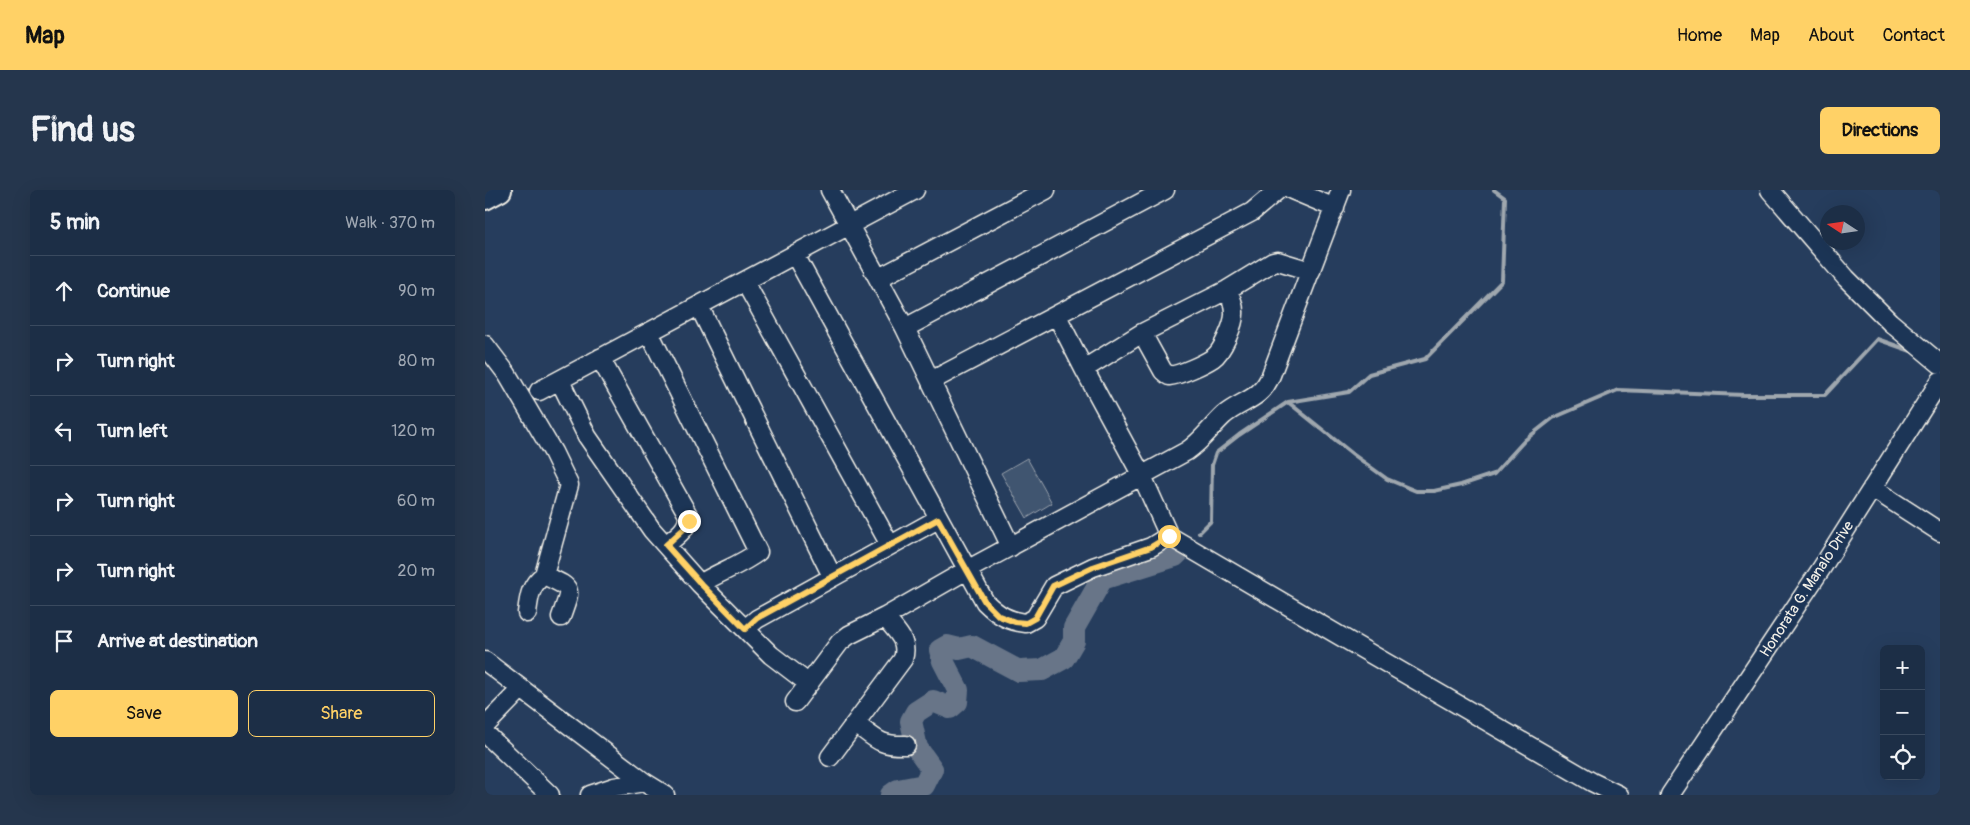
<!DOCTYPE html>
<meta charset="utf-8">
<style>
body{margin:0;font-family:Pangolin,sans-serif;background:#25364d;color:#f1f3f6}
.controls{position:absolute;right:15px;bottom:15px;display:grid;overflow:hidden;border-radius:8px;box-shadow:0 5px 20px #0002}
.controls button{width:45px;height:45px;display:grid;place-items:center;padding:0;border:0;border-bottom:1px solid #3a4a5f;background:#1c2e46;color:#f1f3f6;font:25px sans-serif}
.compass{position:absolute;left:1335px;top:15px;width:45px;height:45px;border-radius:50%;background:#1c2e46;box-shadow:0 5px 20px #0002;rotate:282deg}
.stop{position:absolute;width:15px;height:15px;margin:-11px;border:4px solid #ffd166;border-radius:50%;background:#fff}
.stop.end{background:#ffd166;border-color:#fff;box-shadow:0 1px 5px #0008}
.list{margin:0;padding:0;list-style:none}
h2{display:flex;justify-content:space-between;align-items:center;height:65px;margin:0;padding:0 20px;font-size:21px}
h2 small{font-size:16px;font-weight:400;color:#a0a8b3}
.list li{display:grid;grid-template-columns:32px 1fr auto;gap:15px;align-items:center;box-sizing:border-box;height:70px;padding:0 20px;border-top:1px solid #3a4a5f}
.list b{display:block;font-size:19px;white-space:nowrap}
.list em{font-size:16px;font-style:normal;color:#a0a8b3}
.actions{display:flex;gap:10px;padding:15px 20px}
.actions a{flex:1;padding:11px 0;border:1px solid #ffd166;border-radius:8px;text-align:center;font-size:18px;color:#ffd166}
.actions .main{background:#ffd166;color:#111}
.icon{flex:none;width:28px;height:28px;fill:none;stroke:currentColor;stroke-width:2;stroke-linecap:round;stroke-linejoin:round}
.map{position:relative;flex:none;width:1455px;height:605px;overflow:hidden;border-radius:8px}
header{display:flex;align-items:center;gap:30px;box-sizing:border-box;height:70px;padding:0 25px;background:#ffd166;color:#111}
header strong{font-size:24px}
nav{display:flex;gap:28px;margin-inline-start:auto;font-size:18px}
.intro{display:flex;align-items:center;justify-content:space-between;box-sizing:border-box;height:120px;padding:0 30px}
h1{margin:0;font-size:35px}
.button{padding:12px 22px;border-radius:8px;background:#ffd166;color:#111;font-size:18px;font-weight:700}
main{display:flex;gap:30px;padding:0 30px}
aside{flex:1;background:#1c2e46;border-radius:8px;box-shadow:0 5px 20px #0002}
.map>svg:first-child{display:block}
</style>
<header>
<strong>Map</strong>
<nav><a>Home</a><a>Map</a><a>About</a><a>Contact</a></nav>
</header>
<div class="intro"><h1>Find us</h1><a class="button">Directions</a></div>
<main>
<aside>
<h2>5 min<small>Walk · 370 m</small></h2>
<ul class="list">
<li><svg class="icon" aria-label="ahead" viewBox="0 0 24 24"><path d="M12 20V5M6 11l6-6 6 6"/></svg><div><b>Continue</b></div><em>90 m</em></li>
<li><svg class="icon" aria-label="right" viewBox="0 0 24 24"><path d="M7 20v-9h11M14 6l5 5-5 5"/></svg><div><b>Turn right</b></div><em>80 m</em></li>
<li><svg class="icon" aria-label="left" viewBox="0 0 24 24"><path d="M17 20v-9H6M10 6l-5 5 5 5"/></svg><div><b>Turn left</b></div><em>120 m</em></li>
<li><svg class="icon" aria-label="right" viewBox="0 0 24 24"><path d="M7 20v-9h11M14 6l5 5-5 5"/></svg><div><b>Turn right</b></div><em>60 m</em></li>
<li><svg class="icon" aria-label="right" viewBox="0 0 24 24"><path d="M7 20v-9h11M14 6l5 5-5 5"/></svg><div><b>Turn right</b></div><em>20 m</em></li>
<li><svg class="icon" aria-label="arrive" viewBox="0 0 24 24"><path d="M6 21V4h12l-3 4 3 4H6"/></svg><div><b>Arrive at destination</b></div></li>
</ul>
<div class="actions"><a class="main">Save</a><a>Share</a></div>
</aside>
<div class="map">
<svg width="1455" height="605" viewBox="0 0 1455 605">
<rect width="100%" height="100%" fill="#263d5d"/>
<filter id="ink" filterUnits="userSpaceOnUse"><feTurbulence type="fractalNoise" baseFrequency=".02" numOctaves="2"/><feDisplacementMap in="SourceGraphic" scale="10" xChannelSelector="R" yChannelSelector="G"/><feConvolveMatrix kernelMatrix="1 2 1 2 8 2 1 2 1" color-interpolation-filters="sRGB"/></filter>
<g filter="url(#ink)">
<path fill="#40546f" stroke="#9aa2ac" d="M542,268L567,313L542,328L516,283Z"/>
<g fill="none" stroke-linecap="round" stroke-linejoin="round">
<path stroke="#9fa7ae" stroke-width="4" d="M803,212L869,265L902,289L931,301H949L976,295L1009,284L1040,250L1068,228L1133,200L1259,205H1340L1392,149L1429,162
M714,343L726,331L727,275L731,263L754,245L803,212L864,202L884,184L940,169L1017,91L1020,8L1009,0"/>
<path stroke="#677588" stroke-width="22" d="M406,605L413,600L439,595L447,579L432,558L426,531L431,522L448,511L465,518L472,512L473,500L458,471L455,460L462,456L474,459L487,456L534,481L557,480L579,468L589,451V438L617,389L690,366L699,357"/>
<defs>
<path id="minor" d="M345,0L420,138L526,357
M807,0L850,18
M1285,0L1361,88L1405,132L1455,174
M310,65L500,412C513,425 523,431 541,433L550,428L569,396L608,377L666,357L684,346
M394,88L561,0
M260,92L405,355
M214,116L347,386
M572,126L599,179L657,286L684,346L891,467L1107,592L1134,605
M420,138L680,0
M164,142L273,362C256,375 234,382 215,394
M657,143L678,181L684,186C695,185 719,174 728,168C737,162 750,133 749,122C749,114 746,107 742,100
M0,155L22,184L68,262L84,295L59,385C45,395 44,407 42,423
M115,168L203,325C204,339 191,346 181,355
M599,179L657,143L742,100L788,72L793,71L826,81
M75,191L102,246L167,340L215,394L286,465L324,494
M446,191L767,22L793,0
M54,201L430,0
M1387,298L1455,342
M59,385C88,399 87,396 76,427
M260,439L272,429L453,329
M0,471L159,592L180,605
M310,512L355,452L364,445L400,427L482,380L702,261C717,251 726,237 739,225C757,210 776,210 786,185L856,0
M371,534C391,549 395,556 421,555
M0,536L36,499
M0,543L65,605
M345,567L418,469C424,450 411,442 400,427
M105,605L129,597L159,592
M1185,605L1336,379L1455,191"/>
<path id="major" d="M0,8L15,0"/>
</defs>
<use href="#minor" stroke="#f4f1e8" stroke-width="21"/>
<use href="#major" stroke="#f4f1e8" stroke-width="26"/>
<use href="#minor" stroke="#1d3557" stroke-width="18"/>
<use href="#major" stroke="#1d3557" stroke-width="22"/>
</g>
</g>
<g fill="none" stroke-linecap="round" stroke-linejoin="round" filter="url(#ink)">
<path stroke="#ffd166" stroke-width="6" d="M204,331L201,337L181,355L216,394L260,439L272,428L453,329L500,412L514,426L530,432L541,433L550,428L568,396L608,377L666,357L684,346"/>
</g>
<g text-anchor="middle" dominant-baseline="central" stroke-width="4" stroke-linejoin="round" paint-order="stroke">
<g font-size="15" fill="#f4f1e8" stroke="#1d3557">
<text transform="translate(1322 399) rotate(-57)">Honorata G. Manalo Drive</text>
</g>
</g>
</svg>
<div class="controls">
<button>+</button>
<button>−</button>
<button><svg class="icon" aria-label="locate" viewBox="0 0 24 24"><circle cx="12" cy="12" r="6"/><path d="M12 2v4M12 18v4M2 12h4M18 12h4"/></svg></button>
</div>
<svg class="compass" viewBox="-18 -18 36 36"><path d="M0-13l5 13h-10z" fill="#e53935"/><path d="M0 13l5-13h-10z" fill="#a0a8b3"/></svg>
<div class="stop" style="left:684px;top:346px"></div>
<div class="stop end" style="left:204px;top:331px"></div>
</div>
</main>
